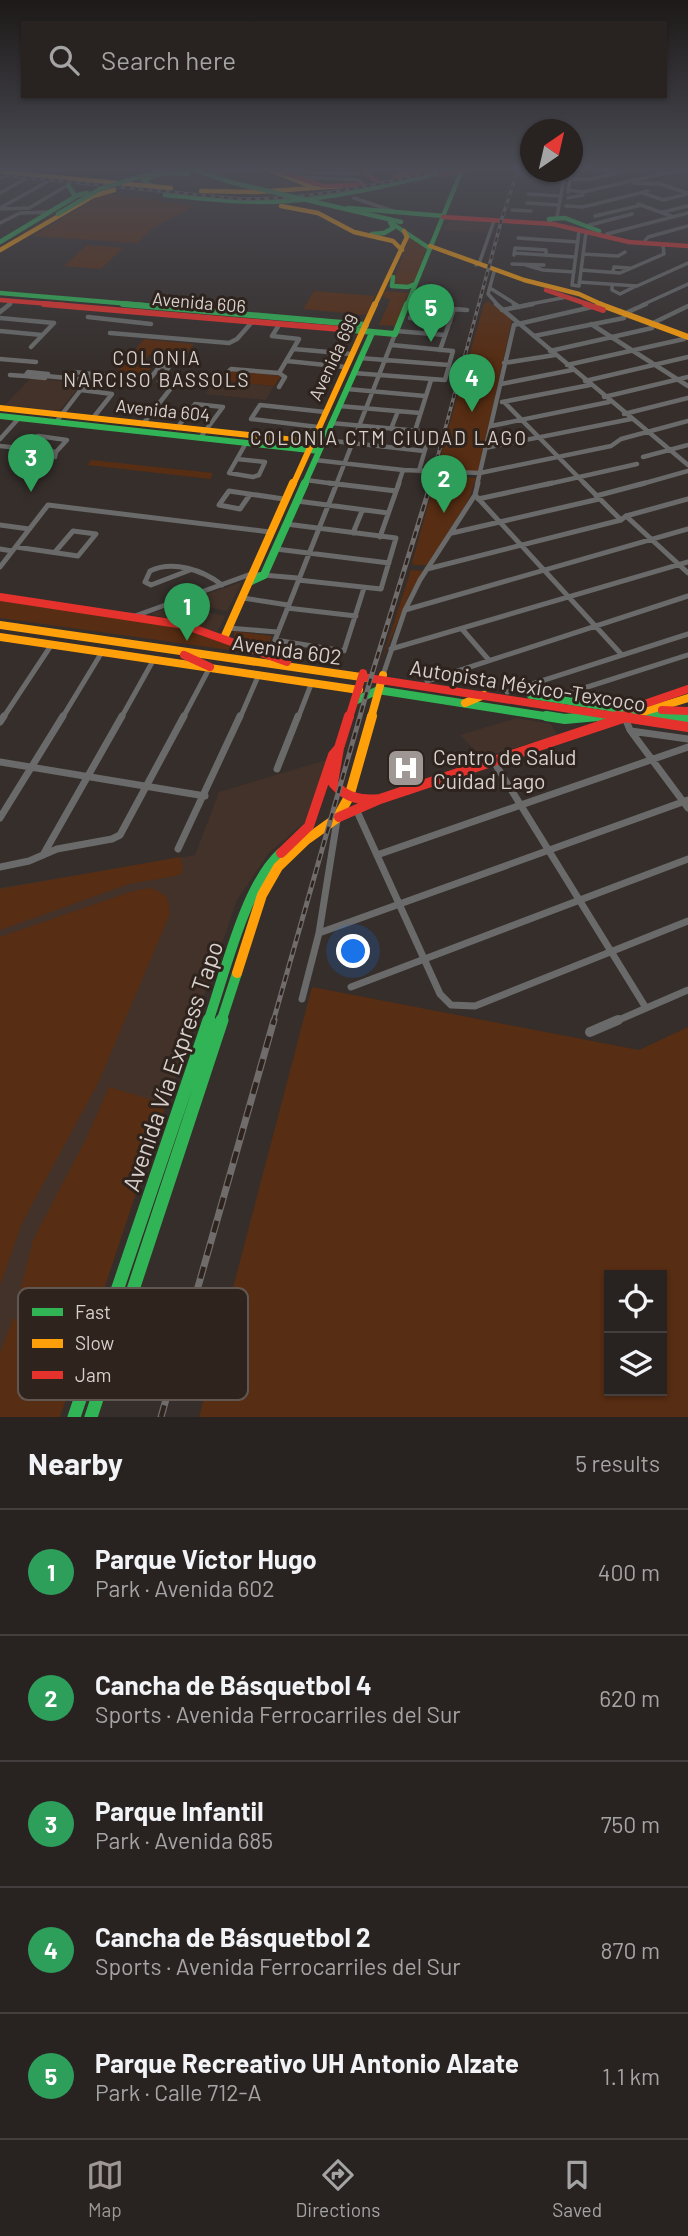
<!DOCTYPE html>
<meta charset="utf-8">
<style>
body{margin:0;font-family:Barlow,sans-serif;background:#342f2d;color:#f1f3f6}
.controls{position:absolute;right:21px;bottom:21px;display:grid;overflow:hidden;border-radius:0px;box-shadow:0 2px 5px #0004}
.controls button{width:63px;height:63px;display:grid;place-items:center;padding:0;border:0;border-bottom:2px solid #443f3e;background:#282220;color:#f1f3f6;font:35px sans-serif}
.compass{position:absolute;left:520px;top:119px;width:63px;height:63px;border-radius:50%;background:#282220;box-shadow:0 2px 5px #0004;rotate:34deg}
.you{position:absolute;left:354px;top:952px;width:24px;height:24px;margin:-18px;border:5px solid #fff;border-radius:50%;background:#1a73e8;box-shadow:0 0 0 10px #1a73e833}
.badge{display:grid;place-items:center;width:46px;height:46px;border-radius:50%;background:#9e9794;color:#fff;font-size:23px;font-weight:700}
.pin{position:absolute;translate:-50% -58px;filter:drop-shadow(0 2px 4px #0008)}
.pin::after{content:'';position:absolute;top:37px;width:24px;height:21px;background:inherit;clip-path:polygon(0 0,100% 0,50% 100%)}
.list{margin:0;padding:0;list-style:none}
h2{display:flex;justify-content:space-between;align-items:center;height:91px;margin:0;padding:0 28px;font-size:30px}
h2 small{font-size:23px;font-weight:400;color:#a5a4a5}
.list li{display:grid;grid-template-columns:46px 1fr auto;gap:21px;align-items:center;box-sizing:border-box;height:126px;padding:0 28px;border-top:2px solid #443f3e}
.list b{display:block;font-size:26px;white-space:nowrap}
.list p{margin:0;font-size:23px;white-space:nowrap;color:#a5a4a5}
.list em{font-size:23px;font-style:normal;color:#a5a4a5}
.icon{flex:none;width:38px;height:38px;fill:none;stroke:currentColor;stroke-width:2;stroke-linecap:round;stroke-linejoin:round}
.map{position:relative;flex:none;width:688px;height:1417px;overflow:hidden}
.search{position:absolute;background:#282220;box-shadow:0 2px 5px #0004;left:21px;right:21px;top:21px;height:77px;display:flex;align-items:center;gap:18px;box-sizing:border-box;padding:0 24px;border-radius:0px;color:#a5a4a5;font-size:26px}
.sheet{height:721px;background:#282220}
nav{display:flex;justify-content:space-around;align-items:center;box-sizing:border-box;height:98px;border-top:2px solid #443f3e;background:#282220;font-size:19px;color:#a5a4a5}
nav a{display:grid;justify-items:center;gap:4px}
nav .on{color:#9e9794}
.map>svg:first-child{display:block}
</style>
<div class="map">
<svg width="688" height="1417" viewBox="0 0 688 1417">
<rect width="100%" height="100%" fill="#352e2b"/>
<path fill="#433229" d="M191,167H251L305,186L278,190L225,178L209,173L211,171Z
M158,175L185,176L238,191L146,183Z
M449,219L491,221L488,233L444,230Z
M31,378L83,383L59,411L5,405Z
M215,380L274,386L266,400L205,394Z
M242,582L227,611L184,602Z
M176,605L225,616L217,632L151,614Z
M517,718L551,724L557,735L482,758L460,735Z
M326,760L307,820L268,854L237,900L59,1417H0V888L195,855L219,792Z"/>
<path fill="#572d13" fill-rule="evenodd" d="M109,193L194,206L150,230L137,243L33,236L101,195Z
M408,236L426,249L413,286L392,284L408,242Z
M87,245L123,248L101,269L64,266Z
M314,291L375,296L366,315L303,309Z
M384,291L409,293L395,326L379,325L390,300L381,295Z
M488,301L512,320L478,472L436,471L484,304Z
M144,339L194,344L183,358L149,355L144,362L154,364L144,377L115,374Z
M232,371L281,376L274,386L225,381Z
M91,460L213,473L210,479L87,465Z
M436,476L476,478L469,499L427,565H414L412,563Z
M411,570L424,571L409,595L381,662Z
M0,601L179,627L257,654L0,618Z
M234,631L272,636L269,644L283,649L281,657L234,639Z
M180,857L183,867L180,875L129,884L0,930V889Z
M149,888C166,892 171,900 169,916L98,1083L22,1223L0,1286V937L133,891Z
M312,987L639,1050L688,1027V1417H199ZM609,1275H662V1391H609Z
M109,1087L166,1104L100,1301L20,1292L33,1240L87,1137Z
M13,1319L92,1322L60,1417H0V1353Z"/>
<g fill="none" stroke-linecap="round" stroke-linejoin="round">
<path stroke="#696a69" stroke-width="3.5" d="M396,167L402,172
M598,167L612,173
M278,171L359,174
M542,172L565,173
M299,177L358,180L364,185
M0,178L3,177
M531,179L564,181
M570,179L587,180L642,167
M634,183L660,184
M657,183L687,193
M568,190L583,192L688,168
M568,192L571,172
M0,193L25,179
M643,193L663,200L688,194
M528,194L561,196
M354,198L393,211
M568,198L583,195
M527,203L559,205
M638,204L671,216
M566,206L583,207L648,191
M0,208L47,182
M0,209L29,208L68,185
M512,210L531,211
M663,212L688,206
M595,216L642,205
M557,217L565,172
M0,223L20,213L50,212
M586,226L632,214
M579,231L572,285L579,286L586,232
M607,234L688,213
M518,238L578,242
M644,242L648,237L688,226
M514,253L576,257
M583,254L618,256L625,252
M514,255L515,248L546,250V255
M512,264L544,265
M476,265L480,261L494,221
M526,265L543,270L574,272
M581,270L620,273L664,254L663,246
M494,272L488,294L498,305
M613,272L614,267L629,268
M579,282L637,286L688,263
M612,284V290L620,294L636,286
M490,288L517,305
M8,305L13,301
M525,305L567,297
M642,305L688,284"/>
<path stroke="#696a69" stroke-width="4.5" d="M496,304L688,465
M514,304L519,307
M415,306L467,310
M502,310L533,304
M0,312L10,304
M628,312L646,304
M88,317L151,324
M0,318L54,323
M410,318L450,322
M591,324L688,386
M651,324L688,306
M279,325L272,336L299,339L279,373
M0,331L42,335
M396,331L445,335
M110,333L229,343L237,339L252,322
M534,336L624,318
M31,347L54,323
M294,349L351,354
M440,350L454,309
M550,351L652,328
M360,358L449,365
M0,359L36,362
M287,361L345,367
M504,363L555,355
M567,365L684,339
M28,372L48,374L45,378L25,376Z
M74,372L149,380L160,366L169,367L159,381
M354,373L445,380L453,351L392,345
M10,375L25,376
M46,376L88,380
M220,380L231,369L279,373L285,377L279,387
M585,381L688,357
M501,384L572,370
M347,389L425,396
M81,390L112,394L93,418
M604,397L688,377
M502,402L590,385
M504,402L586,485
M339,406L420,413
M624,414L688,398
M56,422L93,374
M331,423L430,432L419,471
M143,424L175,383
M491,426L609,402
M318,427L251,419L260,405L325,412
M177,428L195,404L223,407L200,438
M391,429L398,411
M415,431L431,380
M0,439L19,418
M324,440L424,451
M0,446L56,452L55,457
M25,448L38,436L67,440L56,452
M485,448L631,419
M643,457L688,445
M237,459L265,462L259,475L253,477L229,473L246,443
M315,460L403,470L480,473L611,446L621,439L688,421
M306,480L343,485
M336,485L395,334
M398,485L403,470
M477,485L514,325L596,306
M544,485L637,464
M638,485L688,471"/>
<path stroke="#696a69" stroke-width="5" d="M329,483L396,491
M337,483L275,640L344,651L364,588
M584,483L621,520
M475,495L622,655
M249,496L240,509L219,505L229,491L284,499
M596,496L645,483
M478,499L552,483
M297,501L388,513
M626,516L688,573
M286,524L396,538L381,589L298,580
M0,525L29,529
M353,533L362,511
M452,533L599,499
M380,537L399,483
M16,547L78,556L96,534L73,531L55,552
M0,549L12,551
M276,549L389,563
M0,567L48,505L270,532
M427,569L621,520L626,516L688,499
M190,570L151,585L145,582L150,571C173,560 203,570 222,585
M243,598L288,605
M287,608L356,616
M405,610L688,529
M135,616L251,574L298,578
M228,628L277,632
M462,629L488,659
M391,649L688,562
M383,675L405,610L420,580L475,495L478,483
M427,681L688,596
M507,692L688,634
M556,697L688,655
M3,718L52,644
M62,718L102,652
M121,718L154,659
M183,718L210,667
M240,718L259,674
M298,718L312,682"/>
<path stroke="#696a69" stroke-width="7" d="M625,718L630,730L688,808
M0,722L4,716
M631,731L688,739
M0,762L205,796
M494,762L646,1008
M277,769L298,716
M356,809L440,994L451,1005L475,1006L688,921
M0,818L63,716
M178,849L240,716
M43,855L122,716
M377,855L688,747
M0,867L29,861L57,849L112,839L120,835L184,716
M319,933L688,800
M351,987L688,859
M302,999L319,933L337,820
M614,1022L688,990"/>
<path stroke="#696a69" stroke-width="10" d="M590,1032L618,1020"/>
<path stroke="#30b455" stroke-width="4.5" d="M176,167L188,174
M68,185L75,196
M151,185L143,180L164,173L188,174
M165,195C206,199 247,204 288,201C348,197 407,180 466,167
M348,208L444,216
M390,222L429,248
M551,224L549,219L565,218L599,231
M372,234L384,233L393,228L390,222
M0,242L78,195L87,193L93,196
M393,277L392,286L408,287L415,284
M0,293L143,305
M407,305L461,172"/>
<path stroke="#30b455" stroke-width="6" d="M123,304L366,325
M352,330L395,334L407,304
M0,416L319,451
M304,485L372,333"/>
<path stroke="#30b455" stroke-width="8" d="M251,581L264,575L305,483
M531,695L680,718
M355,701L378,690L557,718
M578,718L610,715"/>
<path stroke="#30b455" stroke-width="10" d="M546,716L565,719L598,716
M669,716L688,719
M208,1022C225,974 245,885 281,853
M221,1022L237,973"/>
<path stroke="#30b455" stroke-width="13" d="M74,1417L209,1020
M91,1417L222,1020"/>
<path stroke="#ff9f0a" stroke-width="4.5" d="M262,167L310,186
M0,172L171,188
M201,191L257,192L341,186
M281,206L318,213L354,232L393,241L402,250
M430,246L524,280L579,294L603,305
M0,250L93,196L114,190
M375,305L407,237L404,231"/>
<path stroke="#ff9f0a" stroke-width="6" d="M599,304L688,337
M0,408L322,443
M293,485L375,304"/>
<path stroke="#ff9f0a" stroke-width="8" d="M0,625L368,678
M0,637L359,690
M224,638L293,483
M465,703L484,695
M643,712L688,698
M371,718L383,675"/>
<path stroke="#ff9f0a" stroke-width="10" d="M237,973L262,895L278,867L306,840L337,818L349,797L372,716"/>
<path stroke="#e5322d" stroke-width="4.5" d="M360,167L377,182
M270,168L323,186L362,185
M439,175L489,167
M395,177L433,167
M443,217L553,224L629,242L688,246
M546,290L590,305
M0,300L64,305"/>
<path stroke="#e5322d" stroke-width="6" d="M44,304L352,330
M585,304L603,310"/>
<path stroke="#e5322d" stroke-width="8" d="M0,597L184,625L287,662
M184,655L210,667
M368,678L628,718
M627,710L688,689
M662,710L688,711
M349,718L363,673"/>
<path stroke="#e5322d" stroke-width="10" d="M349,716L339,748L333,783C346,798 361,801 380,799
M617,716L688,727
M339,817L380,799L626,717
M281,853L309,826L333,755L339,748"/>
<defs>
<path id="rail-far2" d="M0,175L240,199C314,200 384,183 456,167
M430,485L502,218L519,167"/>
<path id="rail-far1" d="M273,1022L372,674L431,483"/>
<path id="rail" d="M161,1417L274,1020"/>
</defs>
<use href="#rail-far2" stroke="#6f6c6b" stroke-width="3.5"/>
<use href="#rail-far1" stroke="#6f6c6b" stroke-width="5"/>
<use href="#rail" stroke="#6f6c6b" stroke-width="7"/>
<use href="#rail-far2" stroke="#2e231d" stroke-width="2" stroke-dasharray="4.5" stroke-linecap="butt"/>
<use href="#rail-far1" stroke="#2e231d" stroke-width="2.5" stroke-dasharray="7" stroke-linecap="butt"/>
<use href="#rail" stroke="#2e231d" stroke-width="4.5" stroke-dasharray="12" stroke-linecap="butt"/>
<path stroke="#30b455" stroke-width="4.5" d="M184,167L234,183L401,222
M58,214L100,189L171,167"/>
</g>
<linearGradient id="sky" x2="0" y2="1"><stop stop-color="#1d1918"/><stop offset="0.46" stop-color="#4b4c55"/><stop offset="1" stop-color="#4b4c55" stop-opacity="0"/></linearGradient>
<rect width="688" height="366" fill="url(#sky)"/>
<defs>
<symbol id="hospital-square" viewBox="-11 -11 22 22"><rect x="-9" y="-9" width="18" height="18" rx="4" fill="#9e9794" stroke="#2e231d"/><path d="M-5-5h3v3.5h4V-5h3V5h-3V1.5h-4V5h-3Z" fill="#fff"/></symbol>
</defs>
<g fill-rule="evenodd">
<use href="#hospital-square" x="384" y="746" width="44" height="44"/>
</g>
<g text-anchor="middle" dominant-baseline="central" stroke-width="6" stroke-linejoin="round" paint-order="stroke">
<g font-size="18" fill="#d7d0cc" stroke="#2e231d">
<text transform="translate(199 302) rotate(5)">Avenida 606</text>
<text transform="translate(333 357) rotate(-65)">Avenida 699</text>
<text transform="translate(163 410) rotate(6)">Avenida 604</text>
</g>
<g font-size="19" letter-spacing="2" fill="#d7d0cc" stroke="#2e231d">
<text x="157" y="357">COLONIA<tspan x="157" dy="22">NARCISO BASSOLS</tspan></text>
<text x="389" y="437">COLONIA CTM CIUDAD LAGO</text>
</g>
<g font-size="21" fill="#d7d0cc" stroke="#2e231d">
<text transform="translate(287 649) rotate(8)">Avenida 602</text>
<text transform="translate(528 685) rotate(9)">Autopista México-Texcoco</text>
</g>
<g font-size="21" fill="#d7d0cc" stroke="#2e231d" text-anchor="start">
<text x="433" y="756">Centro de Salud<tspan x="433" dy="24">Cuidad Lago</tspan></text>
</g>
<g font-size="24" fill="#d7d0cc" stroke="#2e231d">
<text transform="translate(172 1066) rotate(-71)">Avenida Vía Express Tapo</text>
</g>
</g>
<rect x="18" y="1288" width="230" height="112" rx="10" fill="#2e231d" stroke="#615752" stroke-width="2"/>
<rect x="32" y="1308" width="31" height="8" fill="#30b455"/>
<rect x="32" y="1339" width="31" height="9" fill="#ff9f0a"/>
<rect x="32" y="1371" width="31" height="8" fill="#e5322d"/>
<g font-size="19" fill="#d7d0cc">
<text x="75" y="1319">Fast</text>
<text x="75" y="1350">Slow</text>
<text x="75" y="1382">Jam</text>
</g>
</svg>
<div class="controls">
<button><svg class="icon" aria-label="locate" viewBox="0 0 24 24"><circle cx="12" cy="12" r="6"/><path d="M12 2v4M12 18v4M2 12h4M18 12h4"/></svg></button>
<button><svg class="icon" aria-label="layers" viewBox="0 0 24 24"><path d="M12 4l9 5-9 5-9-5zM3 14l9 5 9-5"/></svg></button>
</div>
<svg class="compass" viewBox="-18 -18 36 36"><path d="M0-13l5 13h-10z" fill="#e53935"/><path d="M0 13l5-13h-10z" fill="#a5a4a5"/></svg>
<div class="you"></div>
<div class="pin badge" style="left:187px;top:641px;background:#2e9e5b">1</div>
<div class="pin badge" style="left:444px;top:513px;background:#2e9e5b">2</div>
<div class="pin badge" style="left:31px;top:492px;background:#2e9e5b">3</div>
<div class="pin badge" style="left:472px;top:412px;background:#2e9e5b">4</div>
<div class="pin badge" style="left:431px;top:342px;background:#2e9e5b">5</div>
<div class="search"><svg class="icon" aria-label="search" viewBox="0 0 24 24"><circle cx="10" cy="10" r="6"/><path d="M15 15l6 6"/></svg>Search here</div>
</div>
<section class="sheet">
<h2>Nearby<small>5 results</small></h2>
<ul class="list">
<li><span class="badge" style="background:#2e9e5b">1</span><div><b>Parque Víctor Hugo</b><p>Park · Avenida 602</p></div><em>400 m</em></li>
<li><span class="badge" style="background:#2e9e5b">2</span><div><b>Cancha de Básquetbol 4</b><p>Sports · Avenida Ferrocarriles del Sur</p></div><em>620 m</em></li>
<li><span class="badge" style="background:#2e9e5b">3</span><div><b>Parque Infantil</b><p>Park · Avenida 685</p></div><em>750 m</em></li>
<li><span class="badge" style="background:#2e9e5b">4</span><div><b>Cancha de Básquetbol 2</b><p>Sports · Avenida Ferrocarriles del Sur</p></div><em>870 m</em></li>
<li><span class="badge" style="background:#2e9e5b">5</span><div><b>Parque Recreativo UH Antonio Alzate</b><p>Park · Calle 712-A</p></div><em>1.1 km</em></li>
</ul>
</section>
<nav>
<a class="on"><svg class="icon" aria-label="map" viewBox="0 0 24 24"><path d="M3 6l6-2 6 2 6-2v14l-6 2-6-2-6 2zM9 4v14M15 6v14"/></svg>Map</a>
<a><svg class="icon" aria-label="directions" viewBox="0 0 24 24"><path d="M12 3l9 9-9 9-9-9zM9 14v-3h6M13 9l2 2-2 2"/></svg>Directions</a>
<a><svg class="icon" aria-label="saved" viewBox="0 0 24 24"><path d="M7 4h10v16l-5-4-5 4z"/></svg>Saved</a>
</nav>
